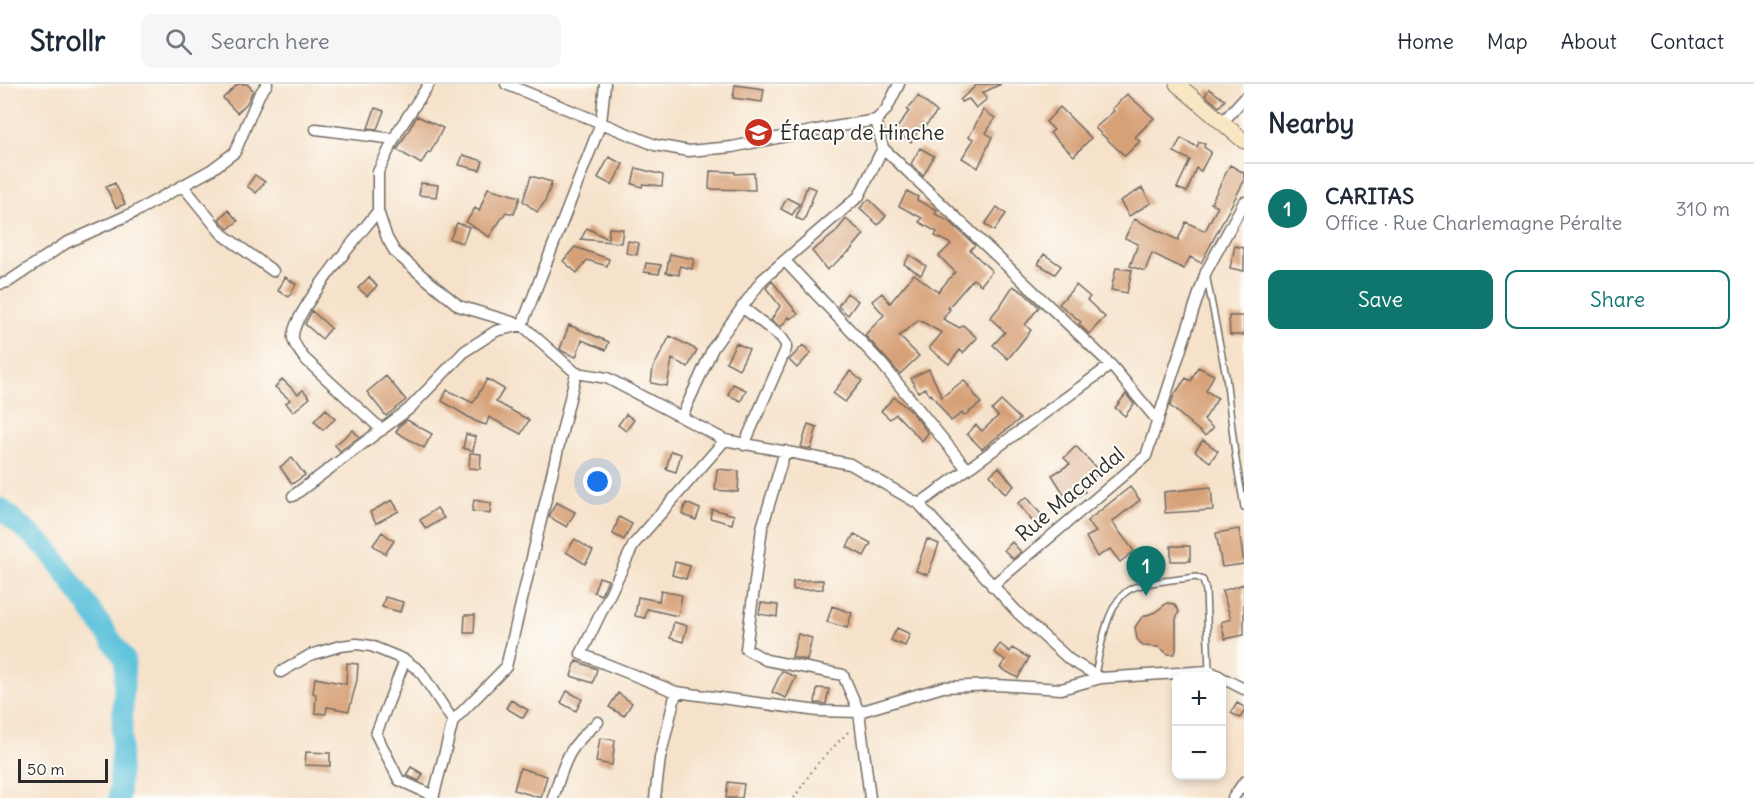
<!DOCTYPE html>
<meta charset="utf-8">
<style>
body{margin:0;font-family:Delius,sans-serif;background:#f6f6f7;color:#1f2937}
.controls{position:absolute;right:18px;bottom:18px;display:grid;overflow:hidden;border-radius:12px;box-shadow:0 3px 9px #0003}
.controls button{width:54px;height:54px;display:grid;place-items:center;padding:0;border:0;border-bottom:2px solid #e0e1e3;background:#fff;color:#1f2937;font:30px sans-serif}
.scale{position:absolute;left:18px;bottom:15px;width:90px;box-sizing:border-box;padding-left:6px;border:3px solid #2b2b2b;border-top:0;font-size:16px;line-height:21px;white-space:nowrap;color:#2b2b2b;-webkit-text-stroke:4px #fdfcf7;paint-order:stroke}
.you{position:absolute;left:598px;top:398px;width:21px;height:21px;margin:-15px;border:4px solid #fff;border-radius:50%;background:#1a73e8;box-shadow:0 0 0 9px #1a73e833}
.badge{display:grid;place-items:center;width:39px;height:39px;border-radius:50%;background:#0f766e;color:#fff;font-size:20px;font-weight:700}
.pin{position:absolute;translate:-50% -50px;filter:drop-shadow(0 2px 3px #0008)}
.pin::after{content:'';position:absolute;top:32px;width:21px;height:18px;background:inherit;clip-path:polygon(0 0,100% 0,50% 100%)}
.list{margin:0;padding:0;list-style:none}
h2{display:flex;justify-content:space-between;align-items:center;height:78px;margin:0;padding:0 24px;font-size:26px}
h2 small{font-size:20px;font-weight:400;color:#747a83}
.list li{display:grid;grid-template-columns:39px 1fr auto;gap:18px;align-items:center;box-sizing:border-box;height:90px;padding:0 24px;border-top:2px solid #e0e1e3}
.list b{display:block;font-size:22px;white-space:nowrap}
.list p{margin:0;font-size:20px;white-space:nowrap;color:#747a83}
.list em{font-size:20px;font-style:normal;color:#747a83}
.actions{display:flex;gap:12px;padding:18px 24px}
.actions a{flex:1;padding:14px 0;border:2px solid #0f766e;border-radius:12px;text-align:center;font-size:21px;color:#0f766e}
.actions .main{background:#0f766e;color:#fff}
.icon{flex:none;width:33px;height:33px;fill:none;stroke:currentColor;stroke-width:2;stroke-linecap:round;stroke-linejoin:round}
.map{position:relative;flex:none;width:1244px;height:714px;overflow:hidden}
header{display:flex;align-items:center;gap:36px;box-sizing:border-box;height:84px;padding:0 30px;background:#fff;border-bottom:2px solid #e0e1e3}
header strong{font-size:28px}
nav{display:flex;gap:33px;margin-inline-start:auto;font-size:21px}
.search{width:420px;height:54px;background:#f6f6f7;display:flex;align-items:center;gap:15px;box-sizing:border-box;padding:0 21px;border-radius:12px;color:#747a83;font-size:22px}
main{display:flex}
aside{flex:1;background:#fff}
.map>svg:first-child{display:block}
</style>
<header>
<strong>Strollr</strong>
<div class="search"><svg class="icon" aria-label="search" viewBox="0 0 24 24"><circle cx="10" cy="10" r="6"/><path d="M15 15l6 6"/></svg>Search here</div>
<nav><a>Home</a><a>Map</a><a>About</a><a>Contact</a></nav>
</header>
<main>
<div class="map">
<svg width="1244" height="714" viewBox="0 0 1244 714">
<rect width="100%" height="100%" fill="#fdfcf7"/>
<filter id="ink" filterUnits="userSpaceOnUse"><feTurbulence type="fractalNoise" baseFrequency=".0167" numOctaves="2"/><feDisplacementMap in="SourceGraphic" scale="12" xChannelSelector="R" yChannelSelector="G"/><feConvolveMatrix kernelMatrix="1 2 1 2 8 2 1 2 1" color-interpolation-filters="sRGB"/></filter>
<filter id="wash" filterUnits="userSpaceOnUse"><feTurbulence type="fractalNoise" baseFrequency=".008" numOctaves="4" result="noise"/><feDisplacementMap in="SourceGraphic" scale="24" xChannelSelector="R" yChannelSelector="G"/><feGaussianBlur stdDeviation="1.35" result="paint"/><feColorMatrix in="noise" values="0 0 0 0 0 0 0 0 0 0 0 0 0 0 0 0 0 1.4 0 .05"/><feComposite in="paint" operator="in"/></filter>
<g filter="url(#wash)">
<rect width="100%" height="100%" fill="#f6e2ca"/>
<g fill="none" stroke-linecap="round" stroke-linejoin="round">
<path stroke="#5ec3db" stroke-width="21" d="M0,424L49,466L125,576L119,714"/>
</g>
<g id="blocks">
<path fill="#d7a178" d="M238,0H247L253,6L247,19L237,29L223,14Z
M978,0H1001L982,9L987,15L976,24L969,15L961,18L960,16Z
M735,1L764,5L762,18L733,14Z
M1209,5L1225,16L1219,23L1205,11Z
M1127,10L1154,34L1135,53L1140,57L1125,72L1095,44L1114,27L1112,25Z
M918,12L937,28L926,41L923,39L911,58L895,47L909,27L907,26Z
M1060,23L1091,54L1074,72L1050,49L1054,46L1046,38Z
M375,24L384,27L377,45L368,44Z
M983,26L995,34L986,49L992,53L978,84L962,74L974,55L969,53Z
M417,32L443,44L430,69L428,68L421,80L397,66Z
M1181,54L1197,63L1199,58L1205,60L1204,63L1211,68L1201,87L1196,84L1187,108L1177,104L1190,76L1174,68Z
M920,64L934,72L923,92L911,80Z
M463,71L483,77L480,86L459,81Z
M609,73L623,80L612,101L598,94Z
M1230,81L1244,89V97L1201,179L1190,173L1184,185L1152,169L1145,187L1130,182L1138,160L1125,154L1134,135L1178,156L1186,138L1205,147L1218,122L1211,119Z
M636,84L663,91L662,102L643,100L642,103L632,100Z
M710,87L735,88V90L754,89L755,106L709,105Z
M255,91L265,98L256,109L247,102Z
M531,92L552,98L545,118L537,128L523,117Z
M115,99L125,120L116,124L106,103Z
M421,99L438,101L436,113L419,111Z
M807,102L816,105L804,137L796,134Z
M488,104L520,113L514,130L506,128L489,153L466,138L475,124L479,127Z
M1142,104L1151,119L1129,132L1120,117Z
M907,107L918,113L917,116L937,126L935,130L949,137L975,161L970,166L992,187L981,201L973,195L948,224L950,225L943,235L960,244L963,241L977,254L963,269L960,266L949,280L929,264L942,249L919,236L899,252L919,272L900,290L865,251L884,231L872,217L882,209L890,219L914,190L938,208L955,188L939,172L951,160L935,152L937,148L919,138L922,134L899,122Z
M787,114L799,120L792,131L781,125Z
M869,115L886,132L878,141L860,124Z
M997,123L1006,130L994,147L985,140Z
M228,126L238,137L228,145L219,135Z
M846,135L864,150L850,167L827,186L812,167L835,149Z
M457,139L469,143L463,159L450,155Z
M587,144L608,155L609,144L623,145L621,159L581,155Z
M628,157L639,159L637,171L626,169Z
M1235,162L1244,164V187L1230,184Z
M575,163L609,175L607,182L587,176L577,189L563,177Z
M670,170L694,175L692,185L680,182L679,191L666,189Z
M1044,170L1061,182L1055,190L1038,180Z
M910,171L926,182L921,191L904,180Z
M646,179L661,181L659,190L644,188Z
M1116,184L1132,186L1127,209L1111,206Z
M285,193L296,200L289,213L278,207Z
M369,193L377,202L367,212L358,204Z
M772,197L798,230L790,235L789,233L781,243L771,236L780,222L766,204Z
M1076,201L1090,213L1087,216L1105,233L1089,250L1079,240L1081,238L1059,220Z
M1013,202L1024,209L1039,223L1025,241L1031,246L1008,275L993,261L1005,248L990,234L1000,222Z
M847,209L858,217L848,231L838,222Z
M312,227L331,244L322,255L305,240Z
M1229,232H1244V251H1230Z
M569,241L609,258L606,266L582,256L576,273L564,268L560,265Z
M670,252L697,266L688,283L672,275L667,302L651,299L653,284Z
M736,259L749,265L739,285L726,278Z
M803,261L811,269L797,284L789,276Z
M1198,283L1214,291L1206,307L1218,314L1204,336L1213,344L1205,352L1170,322L1174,311L1186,294L1191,297Z
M929,285L942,313L964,296L981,319L964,332L962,329L951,337L931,310L929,311L925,304L918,308L911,294Z
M850,287L862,297L845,318L833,309Z
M386,292L406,316L386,332L367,308Z
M282,295L298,310L303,306L310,314L293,328L286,319L290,316L275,303Z
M487,295L504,305L496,318L529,336L521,350L489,333L486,341L475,337L442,317L447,306L473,319Z
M733,300L746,306L741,317L728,311Z
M1126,310L1134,320L1125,332L1115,324Z
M894,313L912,328L928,349L922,357L896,330L890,335L881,327Z
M1001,317L1020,335L982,365L967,350L976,341L982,347L998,332L992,326Z
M326,325L335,335L323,346L314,337Z
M626,330L634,336L626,347L618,341Z
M407,336L432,350L424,364L396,348L400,341Z
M808,340L817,343L811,365L801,363Z
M353,346L359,353L340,367L335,361Z
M466,350L476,353L473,367L463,364Z
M1203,356L1218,367L1210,378L1195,367Z
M1076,362L1100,388L1083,404L1085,408L1069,418L1052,391L1070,380L1064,374Z
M671,367L681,370L676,388L666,385Z
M470,369L481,370L480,385L469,384Z
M292,374L305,391L292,400L280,383Z
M999,383L1014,402L1005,410L990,391Z
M717,385L739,387L738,408L715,406Z
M1130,403L1140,416L1112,438L1134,467L1120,478L1110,465L1097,473L1086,453L1096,448L1087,437Z
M1211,403L1213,426L1165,429L1164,408Z
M1027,413L1048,439L1039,446L1018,419Z
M392,416L399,427L376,439L370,428Z
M474,416L491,419L490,430L472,427Z
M556,418L575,428L567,443L549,433Z
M686,419L700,425L696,436L682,430Z
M437,424L444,434L426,445L420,436Z
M712,425L734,431L732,440L710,434Z
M619,433L632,440L624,456L613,450Z
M1239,445L1244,480L1222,483L1216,449Z
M382,448L394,457L385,470L373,461Z
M854,450L871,459L864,472L847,463Z
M575,455L593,467L585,480L566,468Z
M927,455L939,460L928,491L916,487Z
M1012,458L1021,468L1013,475L1004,466Z
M1171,462H1190V477H1171Z
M675,478L690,482L686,495L672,491Z
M599,493L608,496L601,511L594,508Z
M823,496V505L793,506V497Z
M1244,500V551L1225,555L1221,538L1231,535L1222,507Z
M661,507L682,511L678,532L647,525L645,534L635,532L638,513L659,517Z
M385,513L403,518L400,528L382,523Z
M761,519L778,521L777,533L759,530Z
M1167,519L1174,520L1179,527L1176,535V567L1174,570H1168L1159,563L1143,562L1137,555L1135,543L1142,533L1155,528Z
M832,522L852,529L847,544L827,538Z
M465,531H475L474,549H464Z
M674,538L687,542L683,558L670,554Z
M897,544L910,550L905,562L891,556Z
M798,550L812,554L807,576L792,573Z
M1000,560L1010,568L1012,564L1029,574L1018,594L1000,584L1005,576L994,568Z
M576,577L597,585L593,599L571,592Z
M347,579L358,580L357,596L349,627L327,623L326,630L315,629L316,610L313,609L315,594L346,600Z
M782,587L796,593L786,614L772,608Z
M817,604L829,605L826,620L815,619Z
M567,607L582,615L576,627L561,619Z
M618,609L632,619L624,632L609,623Z
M511,616L528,626L523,634L506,624Z
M1237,619L1244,623V628L1240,634L1231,629Z
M600,654L615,656L612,681L596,678Z
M306,668L330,669V682L305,681Z
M411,683L423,690L419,697L406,691Z
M520,684L547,692L541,714L514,706Z
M728,698L744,700L742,714H726Z"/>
</g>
</g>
<g filter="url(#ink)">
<use href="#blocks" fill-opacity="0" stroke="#726b63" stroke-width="1.5"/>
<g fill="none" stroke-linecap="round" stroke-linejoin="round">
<defs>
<path id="service" d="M1207,195L1226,292L1235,370L1244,423
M1095,590C1101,564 1107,512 1135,503C1154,497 1176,496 1196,493L1203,496L1206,507L1209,587"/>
<path id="minor" d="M429,0L398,47L378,88V127L387,154L395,168L419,189L459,222L522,241L576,289L607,294L725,356L850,380L919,420L1018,529L1070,576L1101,594L1209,587L1219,592
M506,0L655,61L689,67L732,63L817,46L876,36L886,26L899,0
M1222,39L1244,14
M316,45L394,55
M883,64L1111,281L1158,337
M183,102L222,150L273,187
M378,127C362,148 290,231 293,254C294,262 300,267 304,274L382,346
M785,177L882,280L967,385
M0,200L8,198L66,159L133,129L211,86L235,68L259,11L267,0
M742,223L781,253L786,260V265L744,361
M522,241L601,39L605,0
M682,332L713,264L762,196L859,112L883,64L876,36
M785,367L762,444L746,565L766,576L843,591L859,628L870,714
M293,412L409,325L465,267L496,247L522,241
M919,420L1111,281
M992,502L1146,372L1206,188L1244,118
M405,576L376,650L399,696L434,712
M281,588L310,571L340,562L357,560L371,562L405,576L420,587L453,637
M1222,594L1244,605
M676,608L818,627L859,628L943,603L996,601L1061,605L1101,594
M433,714L453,637L506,583L576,289
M553,714C565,677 567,664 598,638
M655,714L660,674L676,608L581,570L634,460L725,356
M1233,714L1244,698"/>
<path id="secondary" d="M1177,0L1244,57"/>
</defs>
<use href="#service" stroke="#726b63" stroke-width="8"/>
<use href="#minor" stroke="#726b63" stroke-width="13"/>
<use href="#secondary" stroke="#726b63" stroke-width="17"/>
<path stroke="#726b63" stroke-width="2" stroke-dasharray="1.5 4.5" stroke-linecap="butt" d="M794,714L816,681L851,645"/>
<use href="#service" stroke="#fff" stroke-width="5"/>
<use href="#minor" stroke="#fff" stroke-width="10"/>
<use href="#secondary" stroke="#f9e7c3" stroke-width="15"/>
</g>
</g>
<defs>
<symbol id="school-disc" viewBox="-11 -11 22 22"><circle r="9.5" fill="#c8321e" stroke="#fdfcf7"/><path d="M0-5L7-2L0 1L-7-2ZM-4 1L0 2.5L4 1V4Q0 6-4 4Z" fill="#fff"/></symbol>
</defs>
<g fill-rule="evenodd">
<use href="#school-disc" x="742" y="32" width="33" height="33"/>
</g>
<g text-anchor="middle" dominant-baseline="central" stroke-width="4.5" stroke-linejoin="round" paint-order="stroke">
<g font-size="21" fill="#2b2b2b" stroke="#fdfcf7" text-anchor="start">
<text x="780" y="48">Éfacap de Hinche</text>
</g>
<g font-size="21" fill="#2b2b2b" stroke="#fdfcf7">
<text transform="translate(1070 410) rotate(-40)">Rue Macandal</text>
</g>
</g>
</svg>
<div class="controls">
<button>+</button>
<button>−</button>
</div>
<div class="scale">50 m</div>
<div class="you"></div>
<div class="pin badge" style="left:1146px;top:512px">1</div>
</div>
<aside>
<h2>Nearby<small></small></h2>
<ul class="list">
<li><span class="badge">1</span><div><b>CARITAS</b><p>Office · Rue Charlemagne Péralte</p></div><em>310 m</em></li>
</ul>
<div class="actions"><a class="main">Save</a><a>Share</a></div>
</aside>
</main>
